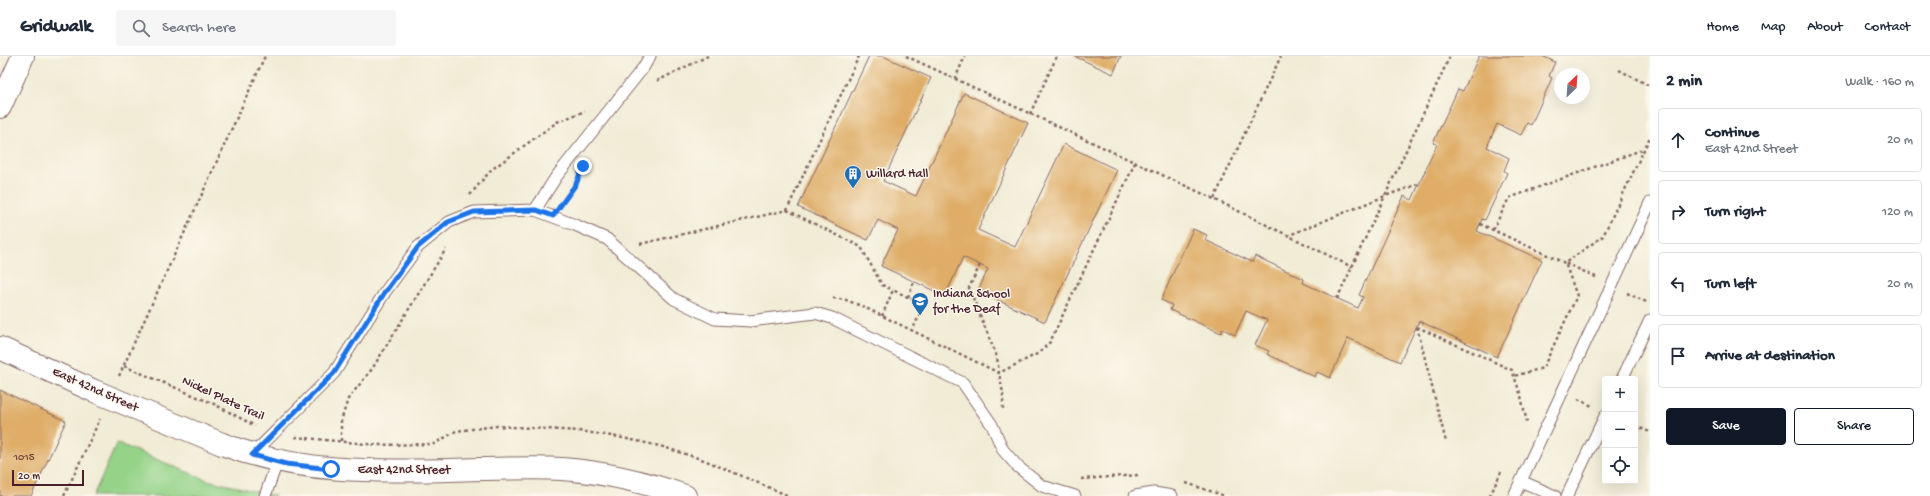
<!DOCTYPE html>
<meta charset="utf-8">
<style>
body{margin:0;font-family:"Gochi Hand",sans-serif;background:#f6f6f7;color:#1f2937}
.controls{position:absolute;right:12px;bottom:12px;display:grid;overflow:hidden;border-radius:4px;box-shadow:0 4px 16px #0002}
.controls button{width:36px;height:36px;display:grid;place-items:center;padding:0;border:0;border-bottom:1px solid #e0e1e3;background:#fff;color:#1f2937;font:20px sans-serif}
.compass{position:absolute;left:1554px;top:12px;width:36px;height:36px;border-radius:50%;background:#fff;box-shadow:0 4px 16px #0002;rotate:25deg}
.scale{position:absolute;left:12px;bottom:10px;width:72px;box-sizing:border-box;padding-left:4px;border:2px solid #4a1f2b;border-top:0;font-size:11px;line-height:14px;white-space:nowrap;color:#4a1f2b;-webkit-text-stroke:3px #fbf7ec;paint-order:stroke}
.stop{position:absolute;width:12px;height:12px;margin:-9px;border:3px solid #1a73e8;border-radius:50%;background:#fff}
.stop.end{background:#1a73e8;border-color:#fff;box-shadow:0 1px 4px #0008}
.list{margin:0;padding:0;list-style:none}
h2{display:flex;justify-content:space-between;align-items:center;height:52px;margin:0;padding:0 16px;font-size:17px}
h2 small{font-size:13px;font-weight:400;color:#747a83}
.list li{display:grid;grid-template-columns:26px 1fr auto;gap:12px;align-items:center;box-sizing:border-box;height:64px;margin:0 8px 8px;padding:0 8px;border:1px solid #e0e1e3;border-radius:4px}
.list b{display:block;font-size:15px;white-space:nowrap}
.list p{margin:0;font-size:13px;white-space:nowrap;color:#747a83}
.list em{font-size:13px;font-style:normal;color:#747a83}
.actions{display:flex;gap:8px;padding:12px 16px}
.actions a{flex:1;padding:9px 0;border:1px solid #111827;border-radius:4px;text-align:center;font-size:14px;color:#111827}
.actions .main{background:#111827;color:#fff}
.icon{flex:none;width:22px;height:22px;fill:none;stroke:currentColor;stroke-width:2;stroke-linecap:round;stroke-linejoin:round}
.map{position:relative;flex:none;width:1650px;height:440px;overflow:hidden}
header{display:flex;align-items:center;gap:24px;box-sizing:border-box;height:56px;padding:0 20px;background:#fff;border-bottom:1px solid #e0e1e3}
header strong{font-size:19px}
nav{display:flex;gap:22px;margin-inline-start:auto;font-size:14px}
.search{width:280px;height:36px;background:#f6f6f7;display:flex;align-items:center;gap:10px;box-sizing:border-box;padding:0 14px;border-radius:4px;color:#747a83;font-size:15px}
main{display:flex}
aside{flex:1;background:#fff}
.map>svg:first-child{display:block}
</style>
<header>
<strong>Gridwalk</strong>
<div class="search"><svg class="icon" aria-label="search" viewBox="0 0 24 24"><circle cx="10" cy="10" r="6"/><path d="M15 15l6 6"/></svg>Search here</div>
<nav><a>Home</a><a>Map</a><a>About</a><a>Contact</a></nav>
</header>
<main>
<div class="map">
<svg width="1650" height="440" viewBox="0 0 1650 440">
<rect width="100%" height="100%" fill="#fbf7ec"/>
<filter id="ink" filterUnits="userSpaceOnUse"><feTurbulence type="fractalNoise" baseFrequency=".025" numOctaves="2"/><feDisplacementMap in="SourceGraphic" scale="8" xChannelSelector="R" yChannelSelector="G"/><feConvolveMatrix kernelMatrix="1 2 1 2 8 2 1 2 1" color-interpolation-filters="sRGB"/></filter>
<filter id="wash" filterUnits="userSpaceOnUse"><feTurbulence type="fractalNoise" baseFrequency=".012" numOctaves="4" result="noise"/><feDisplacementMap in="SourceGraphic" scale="16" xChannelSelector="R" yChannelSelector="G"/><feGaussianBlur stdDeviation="0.9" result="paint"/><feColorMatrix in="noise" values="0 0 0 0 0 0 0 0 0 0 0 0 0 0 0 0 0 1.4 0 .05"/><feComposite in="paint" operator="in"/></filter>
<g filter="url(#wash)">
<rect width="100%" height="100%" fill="#f1ecd5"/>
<path fill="#94d388" stroke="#6f795a" d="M117,387L207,424L275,440H93Z"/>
<g id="blocks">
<path fill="#dfad67" d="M869,0H883L931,22L883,125L916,140L964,37L1028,67L978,174L1015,191L1064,88L1117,114L1045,266L978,235L988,213L963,201L945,240L881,210L898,174L878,164L868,184L798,151Z
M1074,0H1121L1113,18Z
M1479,0H1542L1555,6L1549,20L1552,22L1531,69L1527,67L1521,79L1497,68L1487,91L1509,102L1504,115L1507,117L1485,164L1482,163L1477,175L1542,204L1497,301L1419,265L1400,306L1348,282L1330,322L1317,316L1315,321L1267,298L1269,295L1255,289L1267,264L1246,255L1235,279L1223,273L1221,277L1170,254L1172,249L1161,244L1193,173L1207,179L1205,184L1252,206L1255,200L1304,223L1303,227L1358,252L1363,241L1359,239L1404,140L1412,144L1437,88L1433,87L1458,33L1463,35Z
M0,334L66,365L31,440H0Z"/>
</g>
</g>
<g filter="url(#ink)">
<use href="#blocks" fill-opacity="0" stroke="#846766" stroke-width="1"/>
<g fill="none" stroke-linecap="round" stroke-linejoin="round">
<defs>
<path id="lane" d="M535,154L556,121L643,12L650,0
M1622,323L1650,264
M252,399L334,317L385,236L418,191L449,166L474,156L535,154L575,169L607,183L674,243L715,263L750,265L815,257L832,262L963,327L992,369L1003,394L1018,411L1042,430L1075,440
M1521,425L1555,440
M265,440L277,406
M1135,440L1154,437L1172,440
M1514,440L1650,147
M1567,440L1605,360"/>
<path id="street" d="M0,51L23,0"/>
<path id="secondary" d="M0,292L92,334L222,388C307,421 393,415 482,413C508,413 535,411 561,413C604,416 645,426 685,440"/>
</defs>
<use href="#lane" stroke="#846766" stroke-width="13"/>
<use href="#street" stroke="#846766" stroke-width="24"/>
<use href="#secondary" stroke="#846766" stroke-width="24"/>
<path stroke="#846766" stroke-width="2.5" stroke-dasharray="3 3" stroke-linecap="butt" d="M906,0L1214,143L1352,211
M1619,14L1650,30
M955,23L965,0
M657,25L708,0
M1030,58L1057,0
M570,135L578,124
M470,139L491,114L557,66L585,55
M1214,143L1281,0
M787,154L861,191L882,229L893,234
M1480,168L1565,207L1577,240L1543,312L1514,320
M1493,174L1509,142L1644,93
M1287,180L1385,140L1419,128
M640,188L787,154L859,0
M980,209L969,232L997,301L999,317L1039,297L1050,286L1135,107
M1596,221L1565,207L1603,180L1650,81
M1627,237L1646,246
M908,241L914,226
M833,242L846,244L864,251L999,317L1003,337V353
M1337,243L1450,0
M882,260L893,234L924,249L912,275
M1417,271L1512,314L1521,340L1527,367
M1417,271L1446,386
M124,310L214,348L255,370
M119,320L265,0
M1578,343L1592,350
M1635,370L1650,376
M295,381L377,389L434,388L456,375L497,370L579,375L618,381L660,390L704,404L789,440
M341,385V365L348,343L372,313L446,193
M1081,423L1139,419
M1186,427L1225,440
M64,440L100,363
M1490,440L1501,416"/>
<use href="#lane" stroke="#fff" stroke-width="11"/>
<use href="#street" stroke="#fff" stroke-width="22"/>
<use href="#secondary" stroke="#fff" stroke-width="22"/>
</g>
</g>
<g fill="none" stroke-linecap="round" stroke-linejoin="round" filter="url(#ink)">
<path stroke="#1a73e8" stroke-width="5" d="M331,413L286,408L252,399L334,317L385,236L418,191L448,166L474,156L536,154L553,160L576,128L583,110"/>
</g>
<defs>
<symbol id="building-pin" viewBox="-11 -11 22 30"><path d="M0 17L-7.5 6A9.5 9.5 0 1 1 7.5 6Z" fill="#1f6fb2" stroke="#fbf7ec"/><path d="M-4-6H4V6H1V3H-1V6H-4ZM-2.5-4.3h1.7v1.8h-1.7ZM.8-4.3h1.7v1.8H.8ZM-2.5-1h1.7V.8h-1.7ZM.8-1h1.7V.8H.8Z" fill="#fff"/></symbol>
<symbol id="school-pin" viewBox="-11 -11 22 30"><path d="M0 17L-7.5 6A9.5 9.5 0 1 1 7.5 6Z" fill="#1f6fb2" stroke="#fbf7ec"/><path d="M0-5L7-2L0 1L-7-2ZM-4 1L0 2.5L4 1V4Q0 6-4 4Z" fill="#fff"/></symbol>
</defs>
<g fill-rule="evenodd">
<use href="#building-pin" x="843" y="108" width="20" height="27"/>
<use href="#school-pin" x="910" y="235" width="20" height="27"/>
</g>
<g text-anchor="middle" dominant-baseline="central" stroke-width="3" stroke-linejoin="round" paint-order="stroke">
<g font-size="11" fill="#6f423a">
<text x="24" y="402">1015</text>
</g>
<g font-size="13" fill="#4a1f2b" stroke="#fbf7ec" text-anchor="start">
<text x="866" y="118">Willard Hall</text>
<text x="933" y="238">Indiana School<tspan x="933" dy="15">for the Deaf</tspan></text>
</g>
<g font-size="13" fill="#4a1f2b" stroke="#fbf7ec">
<text transform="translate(95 334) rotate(24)">East 42nd Street</text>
<text transform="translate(223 343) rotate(25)">Nickel Plate Trail</text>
<text x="404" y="414">East 42nd Street</text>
</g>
</g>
</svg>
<div class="controls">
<button>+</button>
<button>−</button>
<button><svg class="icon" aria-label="locate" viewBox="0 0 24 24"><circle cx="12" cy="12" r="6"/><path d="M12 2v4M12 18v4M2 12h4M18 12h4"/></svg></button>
</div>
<svg class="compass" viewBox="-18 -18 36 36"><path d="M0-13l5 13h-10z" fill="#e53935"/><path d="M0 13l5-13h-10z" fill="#747a83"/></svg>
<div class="scale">20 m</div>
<div class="stop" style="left:331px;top:413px"></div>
<div class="stop end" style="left:583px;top:110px"></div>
</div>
<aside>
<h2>2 min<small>Walk · 160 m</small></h2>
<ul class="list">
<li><svg class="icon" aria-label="ahead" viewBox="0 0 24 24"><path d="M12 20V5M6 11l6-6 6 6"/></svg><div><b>Continue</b><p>East 42nd Street</p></div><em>20 m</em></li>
<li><svg class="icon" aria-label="right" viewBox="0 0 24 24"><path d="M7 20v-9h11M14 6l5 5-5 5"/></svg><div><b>Turn right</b></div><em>120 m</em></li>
<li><svg class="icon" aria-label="left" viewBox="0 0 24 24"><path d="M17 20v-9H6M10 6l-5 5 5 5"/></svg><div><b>Turn left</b></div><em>20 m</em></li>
<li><svg class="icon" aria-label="arrive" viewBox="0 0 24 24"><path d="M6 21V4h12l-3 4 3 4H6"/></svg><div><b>Arrive at destination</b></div></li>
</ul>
<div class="actions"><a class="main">Save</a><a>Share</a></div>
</aside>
</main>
